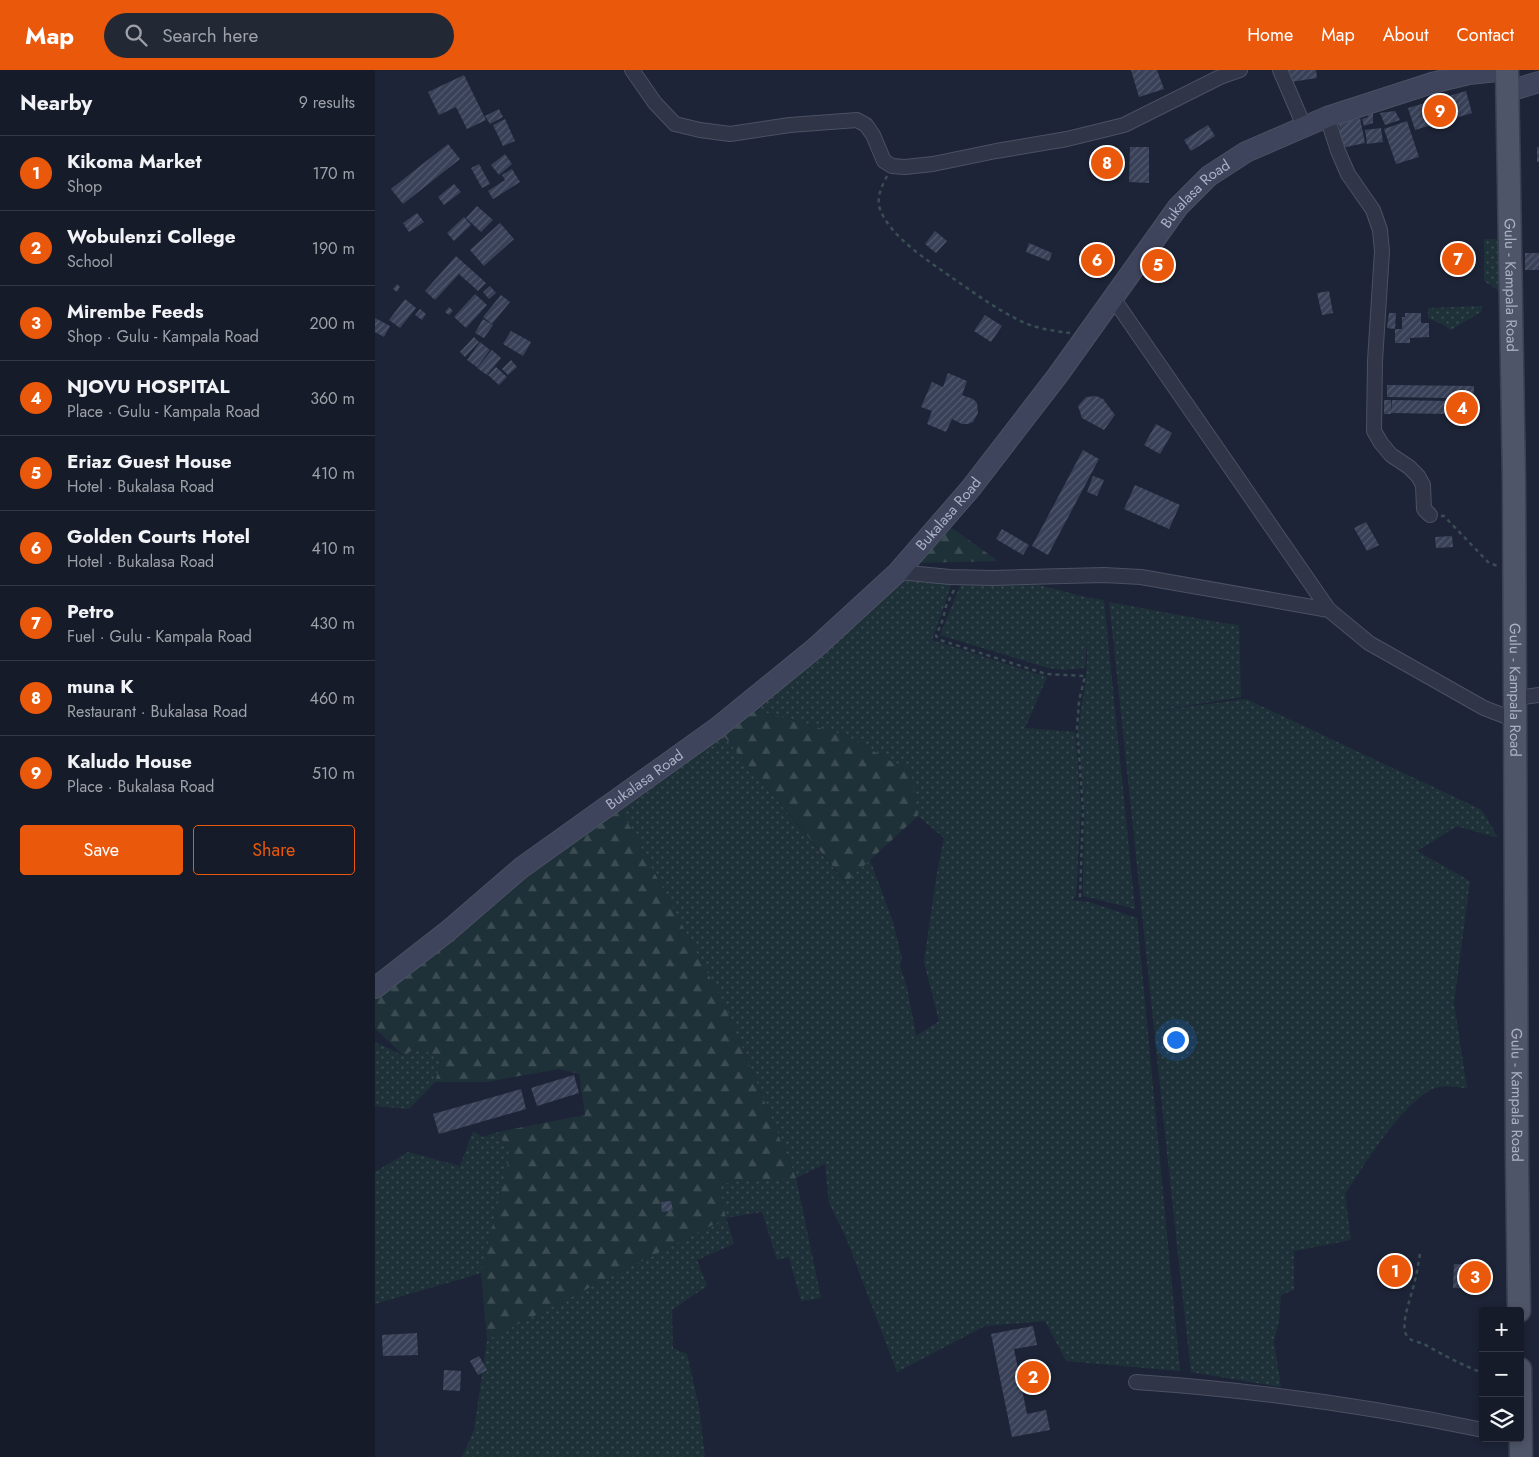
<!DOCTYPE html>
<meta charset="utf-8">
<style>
body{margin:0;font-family:Jost,sans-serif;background:#232835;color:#f1f3f6}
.controls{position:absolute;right:15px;bottom:15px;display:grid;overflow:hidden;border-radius:5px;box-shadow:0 2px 8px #0003}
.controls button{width:45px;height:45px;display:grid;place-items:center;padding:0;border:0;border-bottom:1px solid #353946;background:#161b29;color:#f1f3f6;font:25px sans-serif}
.you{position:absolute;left:800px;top:969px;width:18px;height:18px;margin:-12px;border:4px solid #fff;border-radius:50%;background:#1a73e8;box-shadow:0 0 0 8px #1a73e833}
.badge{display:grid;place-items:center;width:32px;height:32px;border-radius:50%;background:#ea580c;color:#fff;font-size:16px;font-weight:700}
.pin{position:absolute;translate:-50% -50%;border:2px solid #fff;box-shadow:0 1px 5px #0006}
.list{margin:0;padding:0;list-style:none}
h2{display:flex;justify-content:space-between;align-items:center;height:65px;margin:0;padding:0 20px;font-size:21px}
h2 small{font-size:16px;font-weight:400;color:#9ea1a8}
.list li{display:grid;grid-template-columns:32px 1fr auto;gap:15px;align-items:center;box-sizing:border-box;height:75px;padding:0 20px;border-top:1px solid #353946}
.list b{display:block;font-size:19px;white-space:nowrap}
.list p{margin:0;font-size:16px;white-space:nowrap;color:#9ea1a8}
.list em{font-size:16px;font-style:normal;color:#9ea1a8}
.actions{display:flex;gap:10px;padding:15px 20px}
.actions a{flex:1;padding:11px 0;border:1px solid #ea580c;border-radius:5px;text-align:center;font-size:18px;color:#ea580c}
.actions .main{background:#ea580c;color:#fff}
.icon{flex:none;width:28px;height:28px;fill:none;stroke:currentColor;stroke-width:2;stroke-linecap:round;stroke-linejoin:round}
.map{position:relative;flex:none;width:1164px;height:1387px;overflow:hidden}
header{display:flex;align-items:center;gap:30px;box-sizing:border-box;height:70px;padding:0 25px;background:#ea580c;color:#fff}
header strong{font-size:24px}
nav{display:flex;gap:28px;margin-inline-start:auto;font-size:18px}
.search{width:350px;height:45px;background:#232835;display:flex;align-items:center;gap:12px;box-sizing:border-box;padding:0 18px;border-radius:28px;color:#9ea1a8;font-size:19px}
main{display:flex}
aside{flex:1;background:#161b29}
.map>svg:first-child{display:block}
</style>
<header>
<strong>Map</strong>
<div class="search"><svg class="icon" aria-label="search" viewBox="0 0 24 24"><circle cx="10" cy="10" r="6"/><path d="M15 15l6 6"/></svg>Search here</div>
<nav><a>Home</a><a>Map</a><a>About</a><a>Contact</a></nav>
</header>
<main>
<aside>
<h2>Nearby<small>9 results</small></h2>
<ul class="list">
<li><span class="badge">1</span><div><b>Kikoma Market</b><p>Shop</p></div><em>170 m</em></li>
<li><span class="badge">2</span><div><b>Wobulenzi College</b><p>School</p></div><em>190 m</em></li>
<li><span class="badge">3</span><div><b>Mirembe Feeds</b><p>Shop · Gulu - Kampala Road</p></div><em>200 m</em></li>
<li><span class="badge">4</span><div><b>NJOVU HOSPITAL</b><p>Place · Gulu - Kampala Road</p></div><em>360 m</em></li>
<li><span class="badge">5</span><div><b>Eriaz Guest House</b><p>Hotel · Bukalasa Road</p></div><em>410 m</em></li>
<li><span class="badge">6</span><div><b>Golden Courts Hotel</b><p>Hotel · Bukalasa Road</p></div><em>410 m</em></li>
<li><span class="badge">7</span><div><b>Petro</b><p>Fuel · Gulu - Kampala Road</p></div><em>430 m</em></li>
<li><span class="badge">8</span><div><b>muna K</b><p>Restaurant · Bukalasa Road</p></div><em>460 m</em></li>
<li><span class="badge">9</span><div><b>Kaludo House</b><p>Place · Bukalasa Road</p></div><em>510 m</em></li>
</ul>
<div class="actions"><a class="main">Save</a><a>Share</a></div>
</aside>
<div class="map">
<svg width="1164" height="1387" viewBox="0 0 1164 1387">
<defs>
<pattern id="grass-dots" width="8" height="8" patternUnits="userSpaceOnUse" patternTransform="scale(1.25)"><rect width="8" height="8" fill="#1f3138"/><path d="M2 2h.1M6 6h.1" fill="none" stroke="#3d4c53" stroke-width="1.8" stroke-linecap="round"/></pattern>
<pattern id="forest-firs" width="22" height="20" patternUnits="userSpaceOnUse" patternTransform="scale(1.25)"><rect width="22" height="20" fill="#1f3138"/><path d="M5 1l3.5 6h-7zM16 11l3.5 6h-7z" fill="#3d4c53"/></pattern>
<pattern id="building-hatch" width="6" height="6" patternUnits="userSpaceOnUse" patternTransform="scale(1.25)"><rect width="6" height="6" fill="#384158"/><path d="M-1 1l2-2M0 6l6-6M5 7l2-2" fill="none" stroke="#525a6e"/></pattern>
</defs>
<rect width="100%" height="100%" fill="#1d2437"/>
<path fill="url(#grass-dots)" d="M1109,169H1128V220H1123L1109,211Z
M1107,236L1106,242L1076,260L1067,254L1053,248V238Z
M517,508L577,513L557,570L672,607L650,658L700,662L706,739L701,826L697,830L714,832L762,848L805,1301L691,1291L670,1251L610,1256L522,1302L470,1165L454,1133L450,1094L421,1108L446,1228L426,1231L414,1187L402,1190L387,1142L351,1148L359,1174L322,1190L332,1216L297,1240L298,1278L312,1284L324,1337L330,1387H87L99,1360L112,1270L351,1148L343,1114L365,1111L421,1107L349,934L246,740L342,658L470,812L495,790L518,852L527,888L525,896L532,917L541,966L564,951L549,892L561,808L569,768L543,746L535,698L519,693L472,666L371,637Z
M587,511L660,514L714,528L729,530L760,839L708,826L709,739L703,659L711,609L713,558L710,598L690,600L673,598L565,565Z
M734,532L847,553L864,555L866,627L780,641L871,629L1107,740L1123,768L1082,756L1042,781L1095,811L1079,933L1092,1018C1083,1018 1073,1015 1064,1017C1032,1024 988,1097 970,1124L976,1170L919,1181V1220L906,1225L904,1251L899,1271L906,1317L816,1302C787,1045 762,789 734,532Z
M0,972L29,986L41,977L67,988L60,1012L34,1039L0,1036Z
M98,1061L107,1067L123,1062L135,1085L106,1203L0,1234V1102L33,1082L85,1096Z"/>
<path fill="url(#forest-firs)" d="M574,456L623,491L537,493Z
M371,637L472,666L519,693L535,697L543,746L471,812L342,658Z
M246,740L349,934L421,1108L365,1111L343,1114L351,1148L112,1270L106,1203L135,1085L123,1062L210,1045L204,1004L184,999L111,1012H60L67,988L41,977L29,986L0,958V926L160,795Z"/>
<path fill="url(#building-hatch)" d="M756,0H782L789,19L764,27Z
M914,0H941L942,8L916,12Z
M89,5L111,50L92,59L81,37L64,45L53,22Z
M1091,21L1097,43L1040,60L1033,38Z
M124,39L128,47L115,54L110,46Z
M1020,41L1025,50L1010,55L1005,43Z
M993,43H998V53L989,56L987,49L993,47Z
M985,48L990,73L967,78L961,61L965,60L964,54Z
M130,49L140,71L128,76L118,55Z
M1032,51L1044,87L1021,94L1009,59Z
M833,55L840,66L816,81L809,70Z
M1006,58L1008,72L992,74L990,60Z
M73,74L85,89L28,134L16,119Z
M755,77H774V113L754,112Z
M1162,77H1164V92H1162Z
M744,78L746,106L721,108L719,80Z
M130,84L137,94L124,105L116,95Z
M104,94L115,114L107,118L96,98Z
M137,99L145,112L118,129L113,121L130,110L127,105Z
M79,114L86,122L69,135L63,127Z
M102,136L118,150L106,162L91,148Z
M42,143L49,152L34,162L28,153Z
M89,147L96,155L79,171L72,163Z
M125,153L139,169L109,196L95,180Z
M560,161L572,171L561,183L550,174Z
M654,173L677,183L674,191L651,182Z
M1067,182H1097V196H1067Z
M1150,183H1164V200H1150Z
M81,186L111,213L103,221L84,204L60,230L50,221Z
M22,214L25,217L22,222L18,219Z
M115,216L121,223L114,229L108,222Z
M954,221L958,243L947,245L942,223Z
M100,224L112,235L91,258L79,247Z
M126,225L135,232L117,254L108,247Z
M30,229L41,238L25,258L14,250Z
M74,237L78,241L74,245L70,242Z
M45,239L51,244L47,250L40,245Z
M1014,243H1021L1020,259L1012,258Z
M1030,243H1046V253H1054V267L1035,268V273H1020V259H1027V247H1030Z
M610,245L627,256L616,272L599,261Z
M0,248L15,256L9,267L0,262Z
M108,249L118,255L109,268L100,263Z
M136,261L156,272L148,286L128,274Z
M99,267L104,272L90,287L85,282Z
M105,272L115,280L102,297L92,290Z
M117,280L126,288L112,305L102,298Z
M136,290L142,297L133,305L127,299Z
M121,297L132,307L124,315L113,305Z
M573,303L592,311L587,325L598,329L602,333L603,343L598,352L593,354H587L577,349L571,362L552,354L557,341L546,337L557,312L568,317Z
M1012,315L1099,316L1098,346L1075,345V330L1072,329V328L1012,327Z
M721,326L728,329L740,345L729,360L707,348L703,336L711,327Z
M1009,330H1016V344H1009Z
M1017,330L1074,331V344L1016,343Z
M781,354L797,363L785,384L769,375Z
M708,380L724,389L673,485L657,476Z
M718,406L729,410L722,426L712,422Z
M760,415L805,435L794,459L749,439Z
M991,452L1004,475L992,481L979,458Z
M627,459L654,475L648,485L621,469Z
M1077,466L1078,477L1061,478L1060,467Z
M199,1005L204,1023L162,1036L156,1018Z
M146,1019L151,1039L64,1064L58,1044Z
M296,1131L298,1140L287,1142L286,1132Z
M1079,1194L1107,1195V1219L1078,1218Z
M658,1256L662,1275L639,1279L652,1344L671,1340L675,1360L637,1367L616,1264Z
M42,1263L43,1285L8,1286L7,1265Z
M104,1286L112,1300L103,1305L95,1291Z
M69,1300L86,1301L85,1321L68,1320Z"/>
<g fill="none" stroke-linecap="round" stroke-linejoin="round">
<defs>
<path id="street" d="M257,0L280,33L300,54L325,60L355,64L415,55L482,50L491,55L498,65L509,91L517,96L530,97L558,94L621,81L692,69L749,55L845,7L865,0
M905,0L929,56
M952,47L963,81L973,104L998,140L1005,160L1007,181L1000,291L999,361L1006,373L1016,385L1034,397L1043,406L1048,415L1049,439L1055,445
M738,228L954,540
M523,502L575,507L617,508L729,505L766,507L954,540L994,573L1109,638L1140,650
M1141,628L1164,625
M761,1312C877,1320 994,1336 1108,1360"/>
<g id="secondary">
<path d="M1131,22L1164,12"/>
<path id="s1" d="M0,918L73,861L146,798L342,658L439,579L523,502L596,418L683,305L803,137L834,106L871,82L952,47L1057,13L1094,4L1132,0"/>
</g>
<g id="primary">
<path id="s2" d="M1132,0L1139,411L1142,1090L1144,1241"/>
<path d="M1145,1299L1146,1387"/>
</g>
</defs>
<use href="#street" stroke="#4b5163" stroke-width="16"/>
<use href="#secondary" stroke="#4b5163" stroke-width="22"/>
<use href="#primary" stroke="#3a4051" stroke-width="25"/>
<path stroke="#394d53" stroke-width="2.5" stroke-dasharray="4 4" stroke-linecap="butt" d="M512,106C507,116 501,127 505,139C515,167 555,192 579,209C602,225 624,241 650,253C664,259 680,261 695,263
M1066,446H1069L1114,493L1123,496
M579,520L571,536L568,549L561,566L565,570L671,604L710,606L704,631L702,658L708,740L705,828
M1045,1184C1043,1194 1042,1204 1039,1214C1037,1225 1024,1256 1032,1266C1035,1271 1044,1272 1049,1274C1068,1285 1087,1295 1108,1303"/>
<use href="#street" stroke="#303647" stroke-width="14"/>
<use href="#secondary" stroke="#3e445b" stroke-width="20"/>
<use href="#primary" stroke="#4e5568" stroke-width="22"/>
</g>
<g text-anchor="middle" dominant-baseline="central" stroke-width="4" stroke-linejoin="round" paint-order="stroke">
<g font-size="15" fill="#aab0c5" stroke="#161c2b">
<text stroke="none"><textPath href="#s1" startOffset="1151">Bukalasa Road</textPath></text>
<text stroke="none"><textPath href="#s2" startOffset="215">Gulu - Kampala Road</textPath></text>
<text stroke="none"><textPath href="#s1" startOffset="746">Bukalasa Road</textPath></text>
<text stroke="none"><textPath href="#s2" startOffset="620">Gulu - Kampala Road</textPath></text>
<text stroke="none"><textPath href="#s1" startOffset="341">Bukalasa Road</textPath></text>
<text stroke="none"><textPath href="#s2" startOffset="1025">Gulu - Kampala Road</textPath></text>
</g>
</g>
</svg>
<div class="controls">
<button>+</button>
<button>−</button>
<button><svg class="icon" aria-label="layers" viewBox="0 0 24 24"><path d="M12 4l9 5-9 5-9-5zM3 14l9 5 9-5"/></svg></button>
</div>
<div class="you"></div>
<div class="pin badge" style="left:1020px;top:1201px">1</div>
<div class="pin badge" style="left:658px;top:1307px">2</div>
<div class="pin badge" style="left:1100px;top:1207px">3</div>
<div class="pin badge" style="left:1087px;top:338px">4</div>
<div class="pin badge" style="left:783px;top:195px">5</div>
<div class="pin badge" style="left:722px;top:190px">6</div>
<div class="pin badge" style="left:1083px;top:189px">7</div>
<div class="pin badge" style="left:732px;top:93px">8</div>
<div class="pin badge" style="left:1065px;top:41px">9</div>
</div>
</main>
